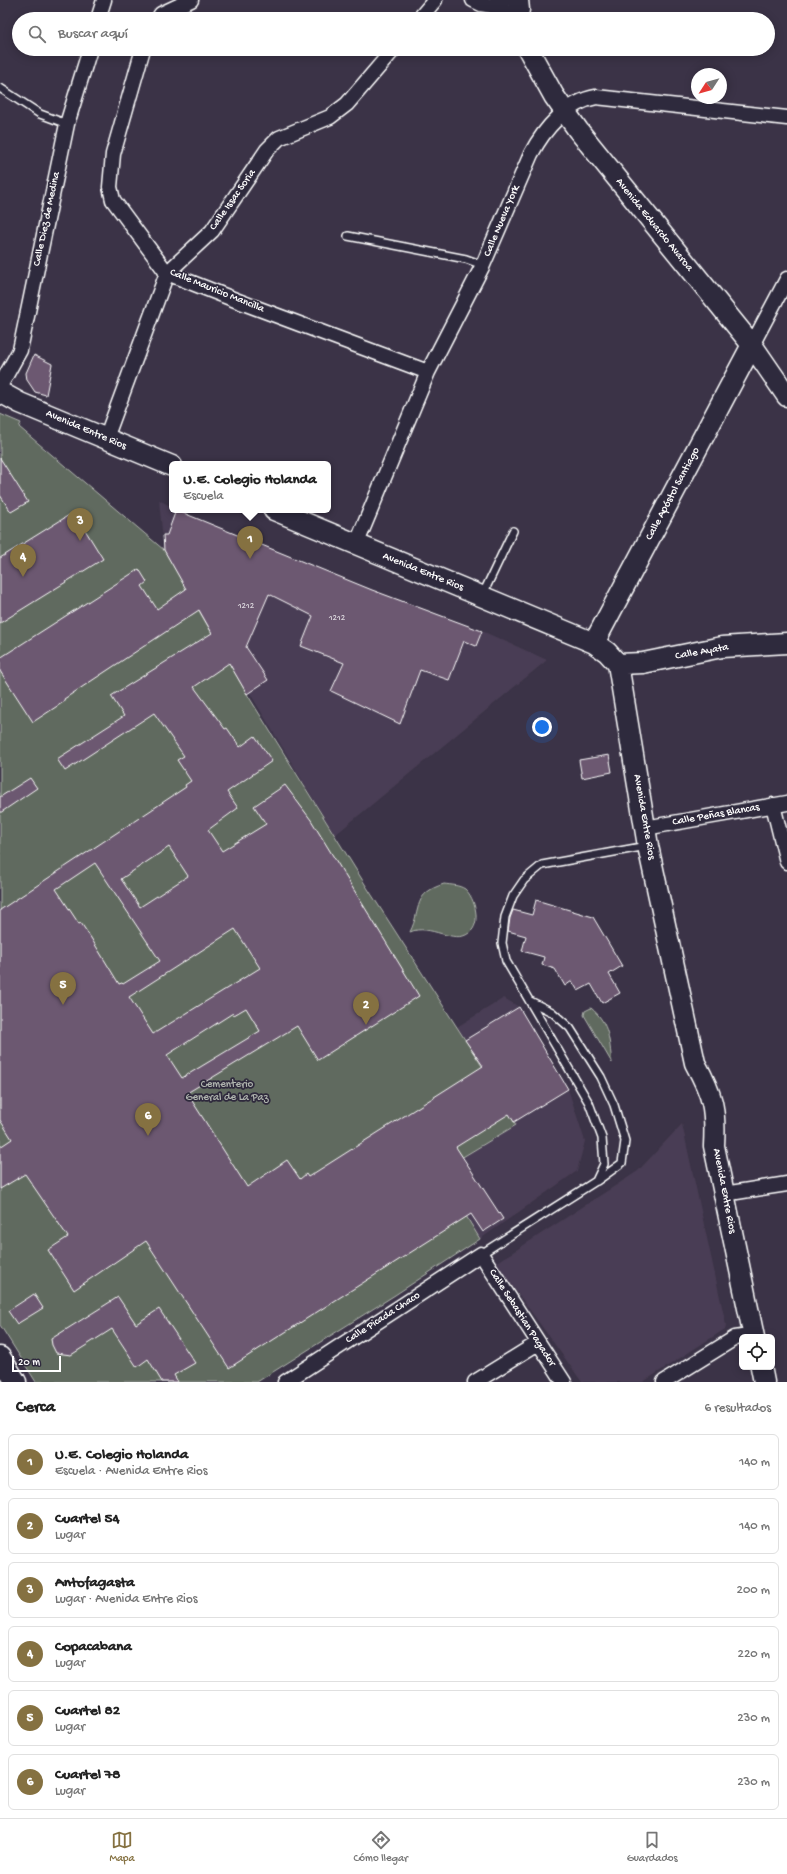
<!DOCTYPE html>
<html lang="es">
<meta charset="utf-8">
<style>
body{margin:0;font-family:"Gochi Hand",sans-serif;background:#f2f2f2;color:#222}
.controls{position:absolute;right:12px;bottom:12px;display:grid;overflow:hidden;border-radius:6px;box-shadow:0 2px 10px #0003}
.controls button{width:36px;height:36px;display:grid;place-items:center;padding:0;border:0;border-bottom:1px solid #e0e0e0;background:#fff;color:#222;font:20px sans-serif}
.compass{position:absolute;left:691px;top:68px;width:36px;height:36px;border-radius:50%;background:#fff;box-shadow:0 2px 10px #0003;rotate:234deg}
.scale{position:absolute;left:12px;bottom:10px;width:49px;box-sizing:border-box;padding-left:4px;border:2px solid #fff;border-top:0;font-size:11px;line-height:14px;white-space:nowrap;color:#fff;-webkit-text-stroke:3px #2f2a3d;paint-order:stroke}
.you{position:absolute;left:542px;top:727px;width:14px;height:14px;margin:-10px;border:3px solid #fff;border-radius:50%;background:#1a73e8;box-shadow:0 0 0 6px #1a73e833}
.badge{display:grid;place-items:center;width:26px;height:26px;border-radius:50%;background:#857141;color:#fff;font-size:13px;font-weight:700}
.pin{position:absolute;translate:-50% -33px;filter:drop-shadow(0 1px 2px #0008)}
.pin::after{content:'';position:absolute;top:21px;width:14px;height:12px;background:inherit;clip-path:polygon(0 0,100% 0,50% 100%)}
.popup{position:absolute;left:169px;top:461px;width:162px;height:52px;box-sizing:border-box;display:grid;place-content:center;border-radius:6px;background:#fff;filter:drop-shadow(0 1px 3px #0005);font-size:13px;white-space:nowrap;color:#767676}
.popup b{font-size:15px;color:#222}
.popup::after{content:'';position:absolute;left:50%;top:100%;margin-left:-8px;border:8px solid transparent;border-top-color:#fff}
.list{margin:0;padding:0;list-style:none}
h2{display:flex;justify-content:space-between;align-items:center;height:52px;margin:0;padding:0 16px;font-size:17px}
h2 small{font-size:13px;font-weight:400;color:#767676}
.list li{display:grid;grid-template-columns:26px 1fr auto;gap:12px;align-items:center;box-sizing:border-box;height:56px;margin:0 8px 8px;padding:0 8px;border:1px solid #e0e0e0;border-radius:6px}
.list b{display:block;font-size:15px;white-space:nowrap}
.list p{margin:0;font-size:13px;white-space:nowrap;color:#767676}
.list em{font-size:13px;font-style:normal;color:#767676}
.icon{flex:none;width:22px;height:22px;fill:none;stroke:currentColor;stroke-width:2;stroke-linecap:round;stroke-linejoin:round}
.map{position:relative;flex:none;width:787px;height:1382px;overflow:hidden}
.search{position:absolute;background:#fff;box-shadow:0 2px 10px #0003;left:12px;right:12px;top:12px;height:44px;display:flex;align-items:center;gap:10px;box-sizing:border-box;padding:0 14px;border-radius:22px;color:#767676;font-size:15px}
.sheet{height:436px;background:#fff}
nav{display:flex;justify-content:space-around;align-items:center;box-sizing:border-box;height:56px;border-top:1px solid #e0e0e0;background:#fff;font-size:11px;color:#767676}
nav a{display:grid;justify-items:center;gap:2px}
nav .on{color:#857141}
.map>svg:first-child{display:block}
</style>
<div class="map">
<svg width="787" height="1382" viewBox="0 0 787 1382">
<rect width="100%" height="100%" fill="#3b3347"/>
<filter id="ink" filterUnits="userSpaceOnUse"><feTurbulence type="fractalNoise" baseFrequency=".025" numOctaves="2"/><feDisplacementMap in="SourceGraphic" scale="8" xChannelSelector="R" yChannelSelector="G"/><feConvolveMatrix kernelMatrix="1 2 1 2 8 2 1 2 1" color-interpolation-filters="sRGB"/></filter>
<g filter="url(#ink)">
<path fill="#4a3e54" d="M159,500L172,507V510H178L329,573L482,631L547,660L335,835L164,550Z
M504,998L519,1007L568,1089L585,1141L577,1171L480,1239L440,1174L489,1077L457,1027Z
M682,1124L726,1325L725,1329L643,1382H582L496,1263L638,1171Z"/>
<path fill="#616b5f" stroke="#b0b5af" d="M0,414L21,423L19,427L164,550L247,694L368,889L489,1077L516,1125L441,1170L440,1173L480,1239L395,1295L257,1382H36L0,1325Z
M444,884C451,885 459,885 465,889C475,898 482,924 469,933C454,945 430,923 410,932C422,908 412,894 444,884Z
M591,1008C610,1024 609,1040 612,1063L584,1015L585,1011Z"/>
<path fill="#6c5871" stroke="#fff" fill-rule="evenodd" d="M34,355L52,364L46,395L35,392L27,380L26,373Z
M0,458L28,502L11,512L0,495Z
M176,510L372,590L482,631L476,646L464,641L449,680L420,670L400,724L331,691L344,663L301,646L313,616L269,594L246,647L268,680L247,694L229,663L194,687L225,729L227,728L240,747L255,736L272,761L227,792L238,808L208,830L222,851L266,824L254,806L285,785L311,820L419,996L318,1060L297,1026L187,1093L247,1187L287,1160L300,1179L306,1174L308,1177L483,1066L465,1040L519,1007L568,1089L514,1122L509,1114L456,1147L503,1219L483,1232L471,1214L229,1368L146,1241L74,1290L48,1250L68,1237L25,1174L0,1189V1147L12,1139L0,1120V910L186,787L185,785L191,781L177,760L184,756L154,713L65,771L57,759L124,716L111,696L212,633L199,610L64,699L65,701L33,722L0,671V658L139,569L147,582L142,586L157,609L186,589L164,550L163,535H167ZM169,847L188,876L140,907L121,879ZM95,863L160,961L123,984L122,983L119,984L91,938L81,923L79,924L56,889ZM235,929L260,968L153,1034L129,997ZM246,1008L260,1031L182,1078L167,1055L233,1013L234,1015Z
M74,512L103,559L0,623V558Z
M609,755L612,772L582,778L579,760Z
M30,778L37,788L0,813V797Z
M536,900L593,917L622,966L609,974L620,993L602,1003L591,984L578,991L572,981L565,986L555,969L542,965L544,957L522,951L526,936L508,931L510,918L513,910L532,915Z
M34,1294L43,1308L17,1324L8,1311Z
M118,1297L136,1324L159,1309L195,1363L174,1375L178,1382H162L148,1359L137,1367L112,1329L71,1355L56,1353L52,1345L51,1339Z"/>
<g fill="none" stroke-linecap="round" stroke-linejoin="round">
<defs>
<path id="lane" d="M0,88L40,114L67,124
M348,236L466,259L483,265
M482,596L513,531
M530,1001L552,1012L570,1028L601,1077L614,1105L625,1141L622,1163L597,1181
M481,1254L596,1181L604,1164L602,1138L589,1103L506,961L502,943L505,917L513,896L524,880L542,865L647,846"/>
<path id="street" d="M473,0L481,4L498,7
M98,19L104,0
M158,19L161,14L191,0
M419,19L435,0
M143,49L113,154L110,187L113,200L167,273L238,301L428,372
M752,345L787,279
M0,386L20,350L67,124L90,49
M106,438L167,273L212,231L267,150L279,138L330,117L347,104L394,49
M356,545L428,372L483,265L531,154C544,129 567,102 596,97L787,118
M773,805L787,862
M645,828L787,803
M724,1194L787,1184
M285,1382L481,1254L564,1382
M475,1382L538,1343
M664,1382L735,1338L742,1337"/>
<path id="secondary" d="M500,0C493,14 511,22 519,10L518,0
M528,49L554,96L578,130L752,345L787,396
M0,392L20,403L172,466
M274,510L594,643L607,652L618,664L648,846L695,1063C713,1096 716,1108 714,1146L754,1337
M594,643L752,345
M618,664L643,663L722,647L787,643
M0,1357L16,1382
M761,1367L764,1382"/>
</defs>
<use href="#lane" stroke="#fff" stroke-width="10"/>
<use href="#street" stroke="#fff" stroke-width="17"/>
<use href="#secondary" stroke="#fff" stroke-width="23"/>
<use href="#lane" stroke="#2f2a3d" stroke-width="7"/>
<use href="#street" stroke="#2f2a3d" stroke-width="14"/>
<use href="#secondary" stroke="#2f2a3d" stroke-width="20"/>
</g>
</g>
<g text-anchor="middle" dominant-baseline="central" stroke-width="3.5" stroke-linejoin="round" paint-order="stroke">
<g font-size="9" fill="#dad5dc">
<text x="246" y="606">1212</text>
<text x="337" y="618">1212</text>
</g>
<g font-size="11" fill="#fff" stroke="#2f2a3d">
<text transform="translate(233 200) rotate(-55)">Calle Issac Soria</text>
<text transform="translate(47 219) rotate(-78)">Calle Diez de Medina</text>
<text transform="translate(502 221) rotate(-67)">Calle Nueva York</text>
<text transform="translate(654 225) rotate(51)">Avenida Eduardo Avaroa</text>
<text transform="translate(217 291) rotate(22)">Calle Mauricio Mancilla</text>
<text transform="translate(86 430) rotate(23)">Avenida Entre Rios</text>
<text transform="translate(673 494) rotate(-62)">Calle Apóstol Santiago</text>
<text transform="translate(423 572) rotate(22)">Avenida Entre Rios</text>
<text transform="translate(702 652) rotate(-10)">Calle Ayata</text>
<text transform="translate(716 815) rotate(-10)">Calle Peñas Blancas</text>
<text transform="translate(644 817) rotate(80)">Avenida Entre Rios</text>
<text transform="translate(724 1191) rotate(79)">Avenida Entre Rios</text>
<text transform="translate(383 1318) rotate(-33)">Calle Picada Chaco</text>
<text transform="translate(522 1318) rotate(57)">Calle Sebastian Pagador</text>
</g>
<g font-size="11" fill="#b0b5af" stroke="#2f2a3d">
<text x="227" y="1085">Cementerio<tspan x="227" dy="13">General de La Paz</tspan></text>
</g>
</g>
</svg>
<div class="controls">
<button><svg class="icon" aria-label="locate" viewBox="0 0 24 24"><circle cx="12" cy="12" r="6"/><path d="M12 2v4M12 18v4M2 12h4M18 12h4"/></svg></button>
</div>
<svg class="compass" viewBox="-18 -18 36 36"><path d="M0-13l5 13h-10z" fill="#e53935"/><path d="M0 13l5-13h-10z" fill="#767676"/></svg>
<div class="scale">20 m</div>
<div class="you"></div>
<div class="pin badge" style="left:250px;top:559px">1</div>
<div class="popup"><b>U.E. Colegio Holanda</b>Escuela</div>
<div class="pin badge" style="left:366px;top:1025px">2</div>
<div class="pin badge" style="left:80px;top:541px">3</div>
<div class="pin badge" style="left:23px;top:577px">4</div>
<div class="pin badge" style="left:63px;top:1005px">5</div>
<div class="pin badge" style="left:148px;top:1136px">6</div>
<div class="search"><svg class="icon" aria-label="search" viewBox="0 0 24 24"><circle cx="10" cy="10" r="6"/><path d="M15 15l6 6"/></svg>Buscar aquí</div>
</div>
<section class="sheet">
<h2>Cerca<small>6 resultados</small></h2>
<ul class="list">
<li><span class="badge">1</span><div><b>U.E. Colegio Holanda</b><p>Escuela · Avenida Entre Rios</p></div><em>140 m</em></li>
<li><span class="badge">2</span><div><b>Cuartel 54</b><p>Lugar</p></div><em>140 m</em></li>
<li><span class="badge">3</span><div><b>Antofagasta</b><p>Lugar · Avenida Entre Rios</p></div><em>200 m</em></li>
<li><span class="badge">4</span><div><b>Copacabana</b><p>Lugar</p></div><em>220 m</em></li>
<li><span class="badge">5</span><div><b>Cuartel 82</b><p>Lugar</p></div><em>230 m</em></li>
<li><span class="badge">6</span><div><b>Cuartel 78</b><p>Lugar</p></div><em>230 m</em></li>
</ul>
</section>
<nav>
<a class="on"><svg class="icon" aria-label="map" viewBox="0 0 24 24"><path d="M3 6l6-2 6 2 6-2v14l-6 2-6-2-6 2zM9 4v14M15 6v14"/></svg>Mapa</a>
<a><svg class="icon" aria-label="directions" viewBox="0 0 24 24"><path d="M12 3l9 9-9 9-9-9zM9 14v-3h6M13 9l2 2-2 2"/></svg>Cómo llegar</a>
<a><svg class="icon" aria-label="saved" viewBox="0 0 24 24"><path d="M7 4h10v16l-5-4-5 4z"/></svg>Guardados</a>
</nav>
